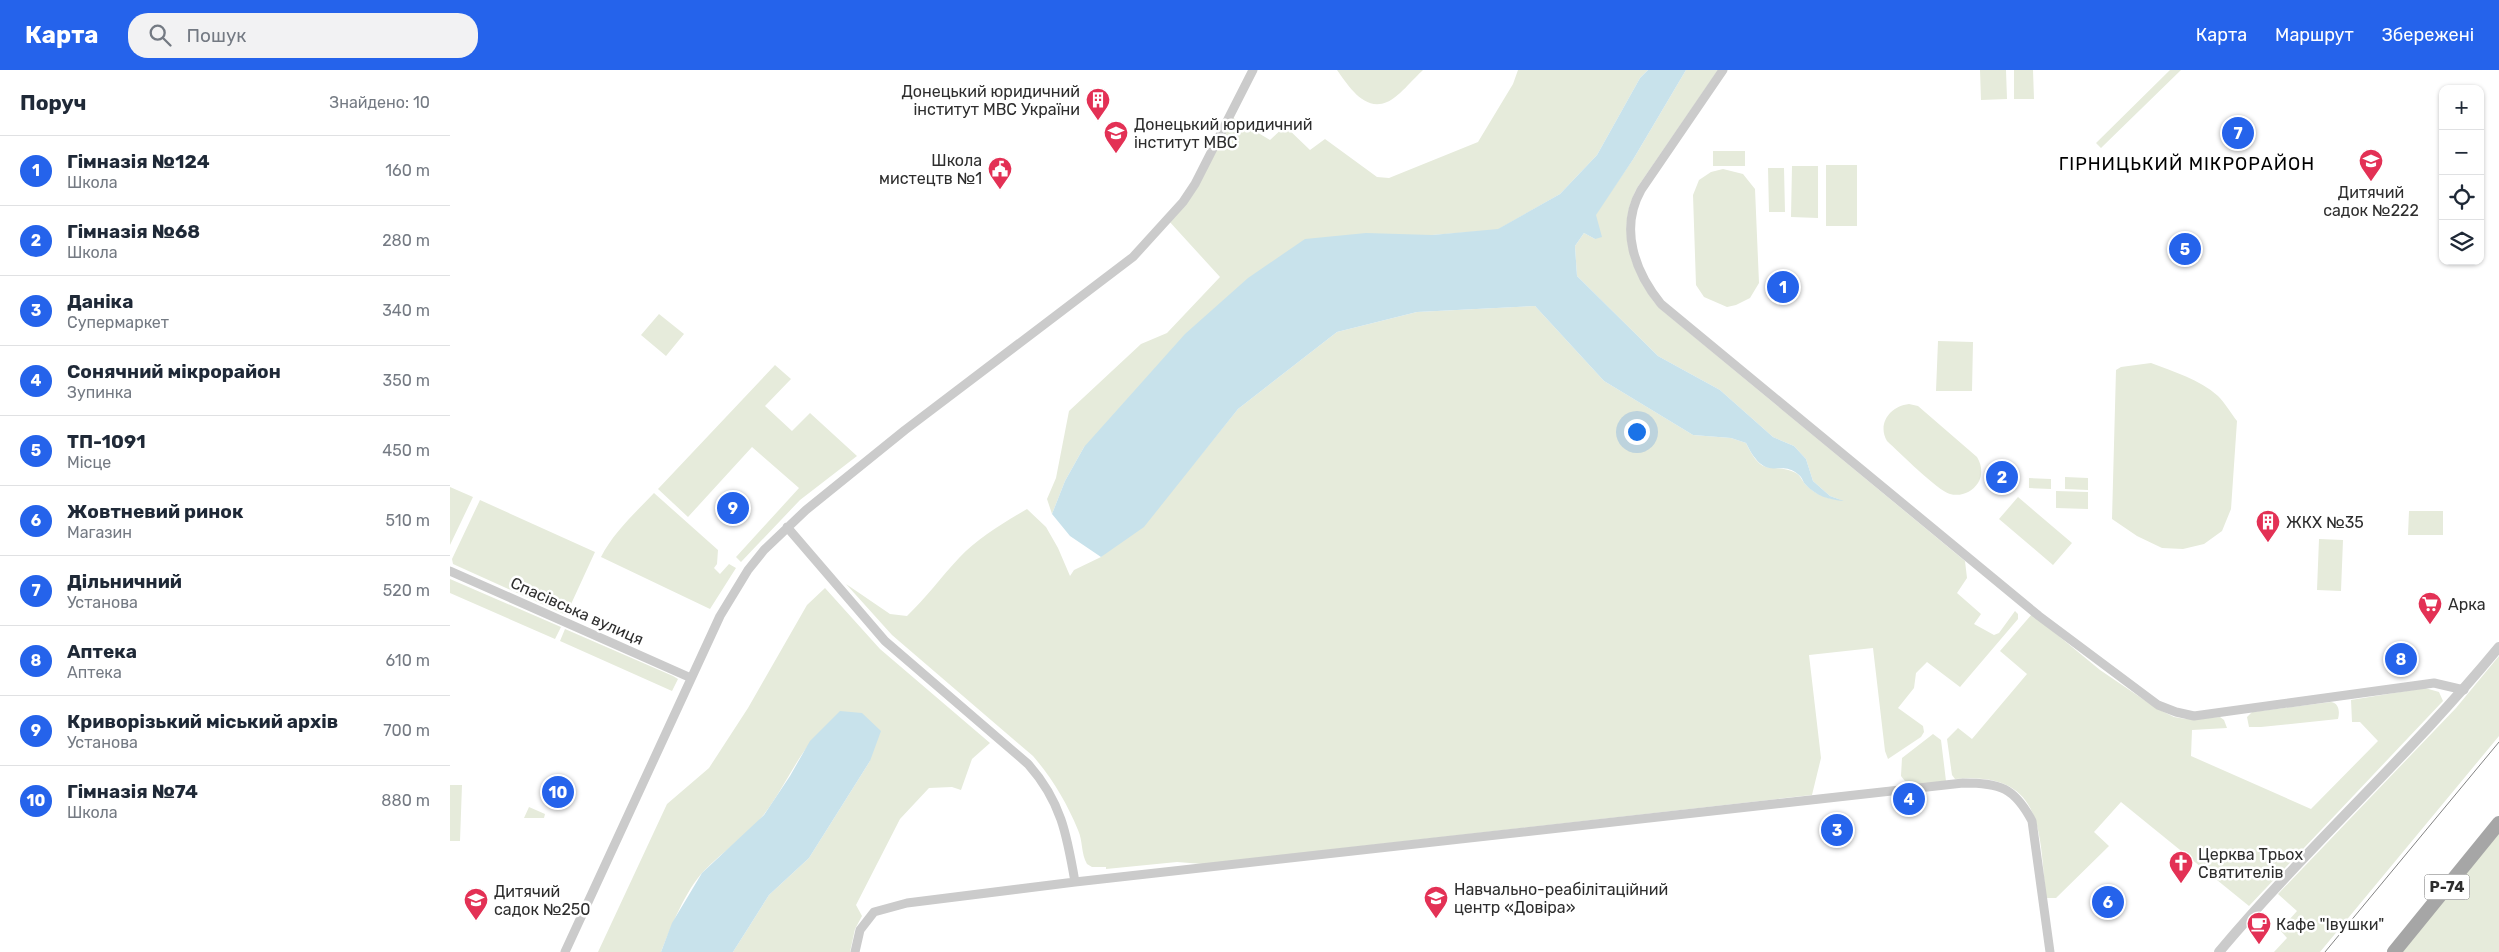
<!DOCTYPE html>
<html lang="uk">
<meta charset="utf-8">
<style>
body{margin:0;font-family:Rubik,sans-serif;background:#f2f2f3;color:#1f2937}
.controls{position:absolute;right:15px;top:15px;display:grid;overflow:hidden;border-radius:10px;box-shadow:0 1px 4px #0004}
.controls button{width:45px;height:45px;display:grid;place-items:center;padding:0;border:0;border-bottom:1px solid #e0e1e3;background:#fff;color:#1f2937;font:25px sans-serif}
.you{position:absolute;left:1186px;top:361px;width:18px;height:18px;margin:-12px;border:4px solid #fff;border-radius:50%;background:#1a73e8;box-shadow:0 0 0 8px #1a73e833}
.badge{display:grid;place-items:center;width:32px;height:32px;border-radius:50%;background:#2563eb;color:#fff;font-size:16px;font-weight:700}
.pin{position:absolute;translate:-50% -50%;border:2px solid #fff;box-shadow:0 1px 5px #0006}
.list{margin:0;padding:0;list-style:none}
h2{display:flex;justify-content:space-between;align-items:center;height:65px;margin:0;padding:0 20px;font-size:21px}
h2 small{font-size:16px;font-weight:400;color:#747a83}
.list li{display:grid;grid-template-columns:32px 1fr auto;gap:15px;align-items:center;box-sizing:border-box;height:70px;padding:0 20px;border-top:1px solid #e0e1e3}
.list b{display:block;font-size:19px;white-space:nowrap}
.list p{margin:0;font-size:16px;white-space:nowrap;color:#747a83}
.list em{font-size:16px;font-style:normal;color:#747a83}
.icon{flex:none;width:28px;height:28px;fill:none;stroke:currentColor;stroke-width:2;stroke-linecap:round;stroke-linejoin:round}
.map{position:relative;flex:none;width:2049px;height:882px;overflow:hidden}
header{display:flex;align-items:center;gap:30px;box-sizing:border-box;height:70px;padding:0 25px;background:#2563eb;color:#fff}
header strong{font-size:24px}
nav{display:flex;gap:28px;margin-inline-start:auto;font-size:18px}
.search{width:350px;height:45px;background:#f2f2f3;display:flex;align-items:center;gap:12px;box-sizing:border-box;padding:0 18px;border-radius:20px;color:#747a83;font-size:19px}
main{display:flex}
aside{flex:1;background:#fff}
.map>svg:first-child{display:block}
</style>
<header>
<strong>Карта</strong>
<div class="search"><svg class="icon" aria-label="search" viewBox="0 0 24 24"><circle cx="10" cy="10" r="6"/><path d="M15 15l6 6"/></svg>Пошук</div>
<nav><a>Карта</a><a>Маршрут</a><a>Збережені</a></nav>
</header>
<main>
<aside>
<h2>Поруч<small>Знайдено: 10</small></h2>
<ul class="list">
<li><span class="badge">1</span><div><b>Гімназія №124</b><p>Школа</p></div><em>160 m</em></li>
<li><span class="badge">2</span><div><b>Гімназія №68</b><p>Школа</p></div><em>280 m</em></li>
<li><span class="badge">3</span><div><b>Даніка</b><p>Супермаркет</p></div><em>340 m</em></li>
<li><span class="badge">4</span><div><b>Сонячний мікрорайон</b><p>Зупинка</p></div><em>350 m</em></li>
<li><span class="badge">5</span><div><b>ТП-1091</b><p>Місце</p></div><em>450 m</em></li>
<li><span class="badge">6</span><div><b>Жовтневий ринок</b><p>Магазин</p></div><em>510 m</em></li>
<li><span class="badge">7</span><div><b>Дільничний</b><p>Установа</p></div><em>520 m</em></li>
<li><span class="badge">8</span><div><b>Аптека</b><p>Аптека</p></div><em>610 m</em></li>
<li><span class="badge">9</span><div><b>Криворізький міський архів</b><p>Установа</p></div><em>700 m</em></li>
<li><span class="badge">10</span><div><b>Гімназія №74</b><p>Школа</p></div><em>880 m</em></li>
</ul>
</aside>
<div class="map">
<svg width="2049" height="882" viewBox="0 0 2049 882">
<rect width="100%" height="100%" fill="#fff"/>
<path fill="#e6ebdb" d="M887,0H973C964,8 947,29 937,32C914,42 898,15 887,0Z
M1068,0H1198L1190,8L1147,85L1110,124L1047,160L982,165L634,377L615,411L602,444L597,429L606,408L619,341L691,274L717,263L770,207L718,150L733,132L780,46L820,70L835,56L860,80L875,69L927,107L939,108L1028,72L1063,14Z
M1236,0H1268L1187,118C1165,159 1181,203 1208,237L1515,491L1517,508L1507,523L1531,544L1524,554L1544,565L1549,563L1565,541L1568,544V549L1510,617L1477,592L1466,603L1464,618L1448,638L1473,656L1474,662L1471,667L1438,689L1435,681L1423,578L1359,585L1371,688L1362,725L753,794L727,792L656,799V797H642L637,794C631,784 633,771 628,760C617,733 602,708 583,686L442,565L396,514L440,544L457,546C476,528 491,507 509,488C528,468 553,453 577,439L596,457L608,478L620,506L624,500L651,487L746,391L788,339L887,262L967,242L1085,236L1154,311L1243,365L1281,368L1296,373C1314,410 1319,391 1346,403C1351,406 1352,411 1356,415C1366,425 1378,429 1391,430L1380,426L1363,411L1356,389L1344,376L1323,367L1270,320L1208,286L1127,206L1125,176L1134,163L1145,169V145L1184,88Z
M1530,0H1556L1557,29L1531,30Z
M1564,0H1583L1584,29H1564Z
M1720,0H1731L1651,78L1646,73Z
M1263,81H1295V96H1263Z
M1376,95H1407V156H1376Z
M1342,96H1368V148L1341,147Z
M1318,98H1334L1335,142H1319Z
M1273,99L1293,104L1305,119L1309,213L1300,228L1286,235L1277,237L1254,227L1246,215L1243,125L1249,110L1261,102Z
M209,244L234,264L216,286L191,265Z
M1488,271L1523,272L1522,321H1486Z
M1701,293C1724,302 1749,309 1768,326C1775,333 1781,343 1787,351L1781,439L1772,461L1754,474L1733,479L1712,478L1687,466L1662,449L1666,300L1671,297Z
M325,295L341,309L315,336L342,361L360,343L407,386L350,430L291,492L286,487L349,418L302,377L238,447L208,419Z
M1459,334L1468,336L1527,387C1532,395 1533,405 1528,413C1522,422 1511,427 1500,424C1488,421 1449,382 1437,371C1427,354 1440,336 1459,334Z
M1615,407L1638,408V420L1615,419Z
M1579,408L1601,409V419L1579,418Z
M0,417L23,427L0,475Z
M1606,421L1638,422V439L1606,438Z
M204,423L268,480L267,494L264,498L270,504L279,494L286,498L260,539L151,487C163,463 185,443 204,423Z
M1568,427L1622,473L1603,495L1549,449Z
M30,430L145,482L116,545L3,494L2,489Z
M1959,441H1993V465H1958Z
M1869,469L1893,470L1891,521L1867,520Z
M0,509L111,557L105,569L0,523Z
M375,518L430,579L540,673L522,689L511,720L502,717L479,718L450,749L406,835L412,846L405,859L400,882H283L319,825L359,788L420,691L371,661C348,683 335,717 315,743C299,765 273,781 254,801C236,819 220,859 211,882H148L217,734L259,698L298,638L357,535Z
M1582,544L1650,600L1706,638L1724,647L1736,649L1770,647L1774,650L1777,658L1742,660L1741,686L1861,739L1928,671L1910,652H1902L1901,630L1975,618L1989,622L1993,631L1799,836L1671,732L1644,762L1659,776L1606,828H1596C1589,760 1594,701 1505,709L1502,705L1497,669L1508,658L1522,669L1577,604L1550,581Z
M115,559L223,606L228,609L222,621L110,571Z
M2049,586V666L1870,882H1824L1837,868L1830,860L1847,841L1828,824L2006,638Z
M1881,632C1889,633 1890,642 1888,649L1811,657H1799L1797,647L1802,642Z
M1483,664L1491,670L1496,711L1458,715L1451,706L1452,688Z
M0,715H12L10,771H0Z
M79,737L95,744L94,748H74Z
M2049,753V882H1944Z"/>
<path fill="#c8e2eb" d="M1198,0H1236L1184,88L1146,145L1152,167L1145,169L1134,163L1125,176L1127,206L1208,286L1270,320L1323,367L1344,376L1356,389L1363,411L1380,426L1394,431C1379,430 1366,426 1355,414C1353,412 1352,407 1349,405C1329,387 1317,416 1296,373L1281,368L1243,365L1154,311L1085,236L967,242L887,262L788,339L694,457L651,487L620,466L602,444L615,411L634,377L735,264L798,208L855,169L916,163L982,165L1048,159L1110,124L1147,85L1190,8Z
M390,641L412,643L431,661L420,691L359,788L319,825L283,882H211L222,853L252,803L314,745L340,706L360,671Z"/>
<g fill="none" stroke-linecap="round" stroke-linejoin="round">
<path stroke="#cbcbcb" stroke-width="9" d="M1273,0L1191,120C1169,159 1185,202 1211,234L1589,546L1708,635L1726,642L1744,646L1984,613L2014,620
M337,457L435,571L578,694C611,731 617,765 625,812
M0,501L241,608
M115,882L270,546L298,500L314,480L356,440L455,360L683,187L733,132L745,114L803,0
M405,882L410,860L424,842L457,833L625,812L1513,713C1550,713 1564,717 1582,751L1600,882"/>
<path stroke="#cbcbcb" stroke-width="10" d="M1769,882C1858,776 1961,684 2049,577"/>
<path stroke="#a6a6a6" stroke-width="14" d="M1944,882L2049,753"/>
<path stroke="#838383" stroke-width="1" d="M1875,882L2049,672"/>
</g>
<defs>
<symbol id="building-pin" viewBox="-11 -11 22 30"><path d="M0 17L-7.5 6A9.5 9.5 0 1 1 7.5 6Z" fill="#e33155" stroke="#fff"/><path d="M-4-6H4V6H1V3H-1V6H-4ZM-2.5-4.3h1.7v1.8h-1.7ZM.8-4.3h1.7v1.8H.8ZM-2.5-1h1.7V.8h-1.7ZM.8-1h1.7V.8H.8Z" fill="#fff"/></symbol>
<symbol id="university-pin" viewBox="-11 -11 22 30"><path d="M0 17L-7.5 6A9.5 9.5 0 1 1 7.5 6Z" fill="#e33155" stroke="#fff"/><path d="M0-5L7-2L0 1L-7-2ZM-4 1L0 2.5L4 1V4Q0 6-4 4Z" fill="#fff"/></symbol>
<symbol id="school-pin" viewBox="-11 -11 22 30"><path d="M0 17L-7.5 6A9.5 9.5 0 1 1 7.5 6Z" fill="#e33155" stroke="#fff"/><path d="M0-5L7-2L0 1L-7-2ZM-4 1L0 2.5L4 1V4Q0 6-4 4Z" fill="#fff"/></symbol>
<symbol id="civic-pin" viewBox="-11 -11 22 30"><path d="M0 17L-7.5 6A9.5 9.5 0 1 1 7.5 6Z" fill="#e33155" stroke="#fff"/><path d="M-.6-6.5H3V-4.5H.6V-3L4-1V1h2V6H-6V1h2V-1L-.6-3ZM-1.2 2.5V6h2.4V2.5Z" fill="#fff"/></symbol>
<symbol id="supermarket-pin" viewBox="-11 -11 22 30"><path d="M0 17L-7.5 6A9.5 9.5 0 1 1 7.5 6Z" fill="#e33155" stroke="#fff"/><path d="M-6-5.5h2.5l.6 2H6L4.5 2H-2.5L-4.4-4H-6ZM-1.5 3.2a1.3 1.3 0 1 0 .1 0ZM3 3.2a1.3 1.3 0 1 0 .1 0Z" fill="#fff"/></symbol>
<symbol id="church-pin" viewBox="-11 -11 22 30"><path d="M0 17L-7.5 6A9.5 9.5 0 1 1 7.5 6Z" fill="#e33155" stroke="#fff"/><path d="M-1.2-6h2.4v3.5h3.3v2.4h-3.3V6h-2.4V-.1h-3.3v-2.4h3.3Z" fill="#fff"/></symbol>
<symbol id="cafe-pin" viewBox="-11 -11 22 30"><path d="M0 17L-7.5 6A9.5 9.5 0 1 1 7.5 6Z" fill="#e33155" stroke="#fff"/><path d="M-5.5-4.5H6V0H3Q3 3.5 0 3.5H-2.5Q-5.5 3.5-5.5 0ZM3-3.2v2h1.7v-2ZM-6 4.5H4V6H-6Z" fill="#fff"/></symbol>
</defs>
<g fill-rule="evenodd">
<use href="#building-pin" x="634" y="16" width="28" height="38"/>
<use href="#university-pin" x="652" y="49" width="28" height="38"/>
<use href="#school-pin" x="1907" y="77" width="28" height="38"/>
<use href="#civic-pin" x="536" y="85" width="28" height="38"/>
<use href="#building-pin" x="1804" y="438" width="28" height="38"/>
<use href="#supermarket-pin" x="1966" y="520" width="28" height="38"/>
<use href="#church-pin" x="1717" y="779" width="28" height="38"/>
<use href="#school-pin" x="972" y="814" width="28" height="38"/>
<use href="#school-pin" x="12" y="816" width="28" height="38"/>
<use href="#cafe-pin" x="1795" y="840" width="28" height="38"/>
</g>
<g text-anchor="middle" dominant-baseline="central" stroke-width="5" stroke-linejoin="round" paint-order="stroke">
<rect fill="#fff" stroke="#6d6d6d" stroke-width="1" x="1974.5" y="804.5" width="45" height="25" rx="4"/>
<g font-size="15" font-weight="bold" fill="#2e2e2e">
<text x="1997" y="817">Р-74</text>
</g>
<g font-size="16" fill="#2e2e2e" stroke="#fff" text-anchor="start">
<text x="630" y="21" text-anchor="end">Донецький юридичний<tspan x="630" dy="18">інститут МВС України</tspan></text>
<text x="684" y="54">Донецький юридичний<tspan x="684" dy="18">інститут МВС</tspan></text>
<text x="532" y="90" text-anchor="end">Школа<tspan x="532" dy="18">мистецтв №1</tspan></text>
<text x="1921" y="122" text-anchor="middle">Дитячий<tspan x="1921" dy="18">садок №222</tspan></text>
<text x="1836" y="452">ЖКХ №35</text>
<text x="1998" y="534">Арка</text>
<text x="1748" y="784">Церква Трьох<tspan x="1748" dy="18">Святителів</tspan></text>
<text x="1004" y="819">Навчально-реабілітаційний<tspan x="1004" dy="18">центр «Довіра»</tspan></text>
<text x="44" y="821">Дитячий<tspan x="44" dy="18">садок №250</tspan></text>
<text x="1826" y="854">Кафе "Івушки"</text>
</g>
<g font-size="16" fill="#2e2e2e" stroke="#fff">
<text transform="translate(127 541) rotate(24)">Спасівська вулиця</text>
</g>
<g font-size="18" letter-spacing="1" fill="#000" stroke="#fff">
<text x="1737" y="94">ГІРНИЦЬКИЙ МІКРОРАЙОН</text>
</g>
</g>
</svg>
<div class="controls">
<button>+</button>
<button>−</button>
<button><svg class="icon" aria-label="locate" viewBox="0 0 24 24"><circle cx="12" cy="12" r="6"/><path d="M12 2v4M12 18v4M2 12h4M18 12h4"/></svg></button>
<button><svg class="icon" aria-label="layers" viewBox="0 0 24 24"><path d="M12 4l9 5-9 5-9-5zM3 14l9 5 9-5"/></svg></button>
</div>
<div class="you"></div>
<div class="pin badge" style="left:1333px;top:217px">1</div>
<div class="pin badge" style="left:1552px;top:407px">2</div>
<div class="pin badge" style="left:1387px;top:760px">3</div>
<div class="pin badge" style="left:1459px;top:729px">4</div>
<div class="pin badge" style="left:1735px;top:179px">5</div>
<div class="pin badge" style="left:1658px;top:832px">6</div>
<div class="pin badge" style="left:1788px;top:63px">7</div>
<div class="pin badge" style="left:1951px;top:589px">8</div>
<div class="pin badge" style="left:283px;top:438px">9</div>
<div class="pin badge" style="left:108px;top:722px">10</div>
</div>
</main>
